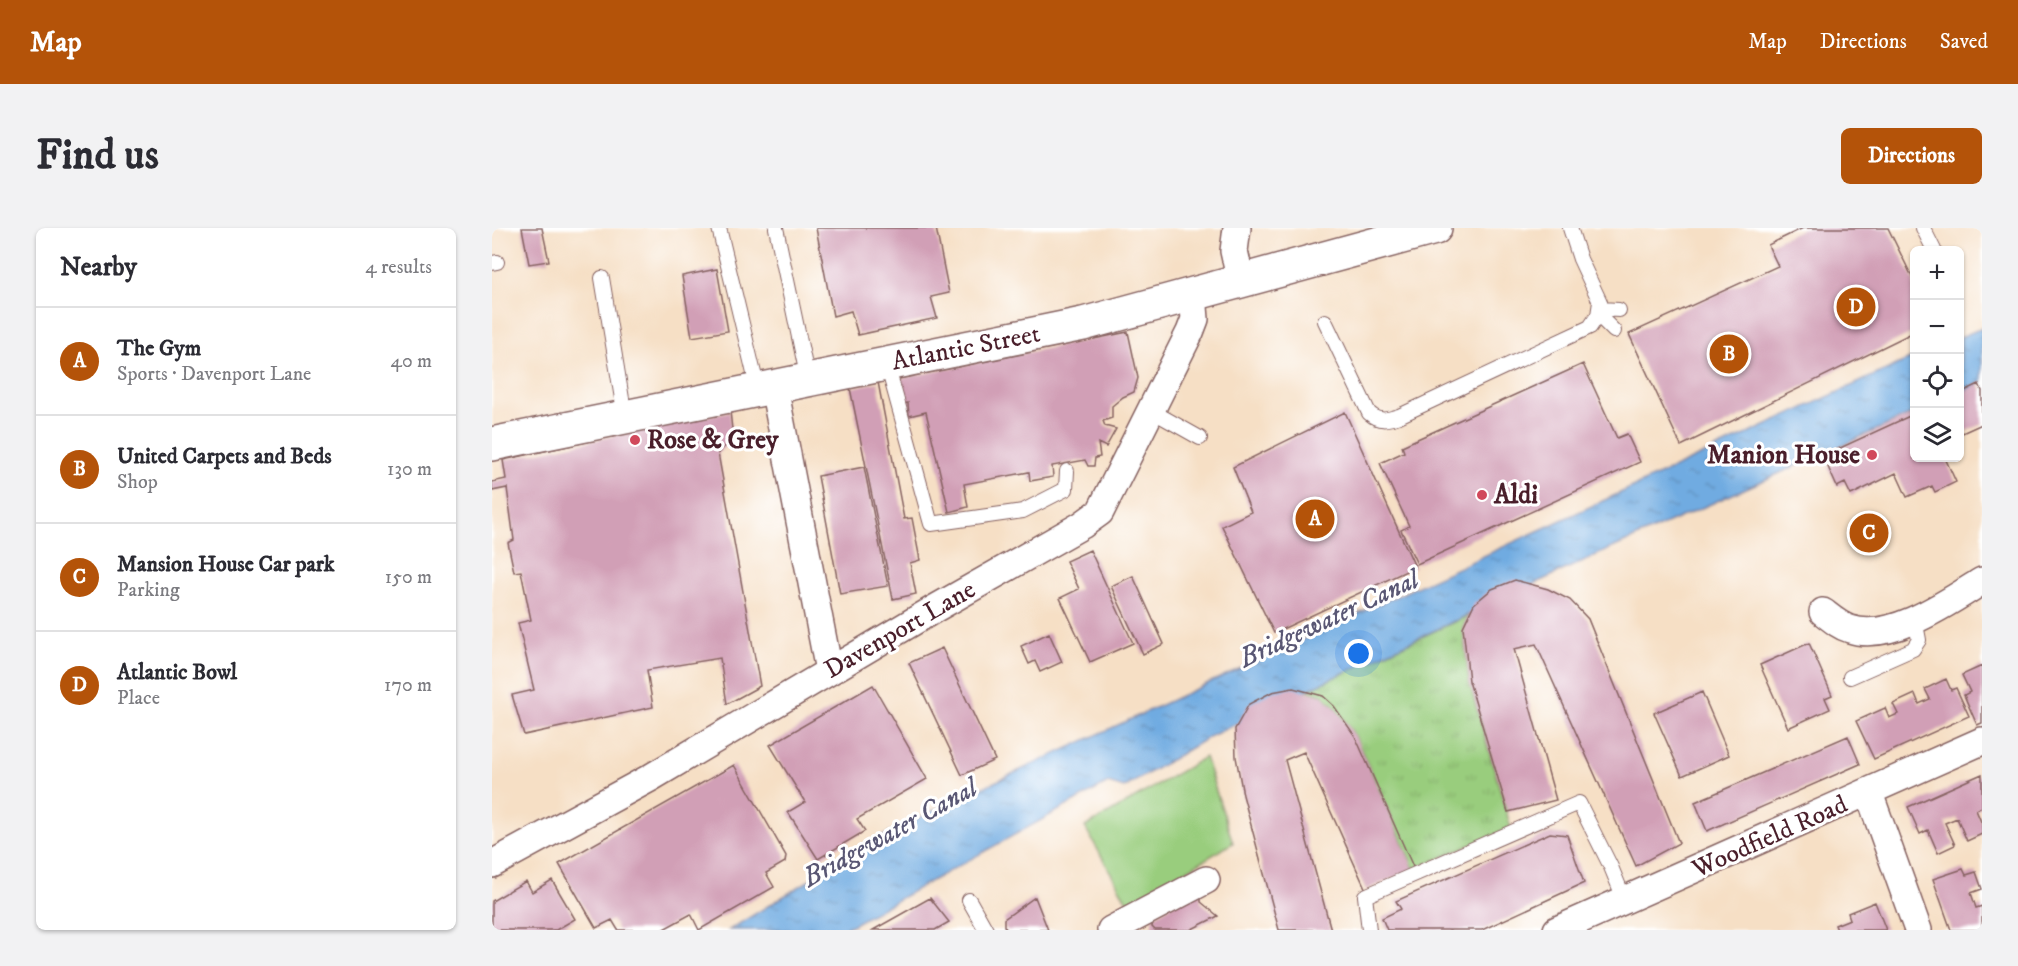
<!DOCTYPE html>
<meta charset="utf-8">
<style>
body{margin:0;font-family:"IM FELL DW Pica",serif;background:#f2f2f3;color:#2b2b33}
.controls{position:absolute;right:18px;top:18px;display:grid;overflow:hidden;border-radius:9px;box-shadow:0 2px 4px #0004}
.controls button{width:54px;height:54px;display:grid;place-items:center;padding:0;border:0;border-bottom:2px solid #e1e1e2;background:#fff;color:#2b2b33;font:30px sans-serif}
.you{position:absolute;left:867px;top:426px;width:21px;height:21px;margin:-15px;border:4px solid #fff;border-radius:50%;background:#1a73e8;box-shadow:0 0 0 9px #1a73e833}
.badge{display:grid;place-items:center;width:39px;height:39px;border-radius:50%;background:#b45309;color:#fff;font-size:20px;font-weight:700}
.pin{position:absolute;translate:-50% -50%;border:3px solid #fff;box-shadow:0 2px 6px #0006}
.list{margin:0;padding:0;list-style:none}
h2{display:flex;justify-content:space-between;align-items:center;height:78px;margin:0;padding:0 24px;font-size:26px}
h2 small{font-size:20px;font-weight:400;color:#7c7c81}
.list li{display:grid;grid-template-columns:39px 1fr auto;gap:18px;align-items:center;box-sizing:border-box;height:108px;padding:0 24px;border-top:2px solid #e1e1e2}
.list b{display:block;font-size:22px;white-space:nowrap}
.list p{margin:0;font-size:20px;white-space:nowrap;color:#7c7c81}
.list em{font-size:20px;font-style:normal;color:#7c7c81}
.icon{flex:none;width:33px;height:33px;fill:none;stroke:currentColor;stroke-width:2;stroke-linecap:round;stroke-linejoin:round}
.map{position:relative;flex:none;width:1490px;height:702px;overflow:hidden;border-radius:9px}
header{display:flex;align-items:center;gap:36px;box-sizing:border-box;height:84px;padding:0 30px;background:#b45309;color:#fff}
header strong{font-size:28px}
nav{display:flex;gap:33px;margin-inline-start:auto;font-size:21px}
.intro{display:flex;align-items:center;justify-content:space-between;box-sizing:border-box;height:144px;padding:0 36px}
h1{margin:0;font-size:42px}
.button{padding:15px 27px;border-radius:9px;background:#b45309;color:#fff;font-size:21px;font-weight:700}
main{display:flex;gap:36px;padding:0 36px}
aside{flex:1;background:#fff;border-radius:9px;box-shadow:0 2px 4px #0004}
.map>svg:first-child{display:block}
</style>
<header>
<strong>Map</strong>
<nav><a>Map</a><a>Directions</a><a>Saved</a></nav>
</header>
<div class="intro"><h1>Find us</h1><a class="button">Directions</a></div>
<main>
<aside>
<h2>Nearby<small>4 results</small></h2>
<ul class="list">
<li><span class="badge">A</span><div><b>The Gym</b><p>Sports · Davenport Lane</p></div><em>40 m</em></li>
<li><span class="badge">B</span><div><b>United Carpets and Beds</b><p>Shop</p></div><em>130 m</em></li>
<li><span class="badge">C</span><div><b>Mansion House Car park</b><p>Parking</p></div><em>150 m</em></li>
<li><span class="badge">D</span><div><b>Atlantic Bowl</b><p>Place</p></div><em>170 m</em></li>
</ul>
</aside>
<div class="map">
<svg width="1490" height="702" viewBox="0 0 1490 702">
<defs>
<pattern id="grass-tufts" width="24" height="20" patternUnits="userSpaceOnUse" patternTransform="scale(1.5)"><rect width="24" height="20" fill="#99cd7d"/><path d="M3 7l-1-3M5 7V3M7 7l1-3M15 17l-1-3M17 17v-4M19 17l1-3" fill="none" stroke="#85b06c"/></pattern>
<pattern id="water-ripples" width="26" height="14" patternUnits="userSpaceOnUse" patternTransform="scale(1.5)"><rect width="26" height="14" fill="#70abe1"/><path d="M2 4q2-2 4 0t4 0M15 11q2-2 4 0t4 0" fill="none" stroke="#5e8bb7"/></pattern>
</defs>
<rect width="100%" height="100%" fill="#fff"/>
<filter id="ink" filterUnits="userSpaceOnUse"><feTurbulence type="fractalNoise" baseFrequency=".0167" numOctaves="2"/><feDisplacementMap in="SourceGraphic" scale="12" xChannelSelector="R" yChannelSelector="G"/><feConvolveMatrix kernelMatrix="1 2 1 2 8 2 1 2 1" color-interpolation-filters="sRGB"/></filter>
<filter id="wash" filterUnits="userSpaceOnUse"><feTurbulence type="fractalNoise" baseFrequency=".008" numOctaves="4" result="noise"/><feDisplacementMap in="SourceGraphic" scale="24" xChannelSelector="R" yChannelSelector="G"/><feGaussianBlur stdDeviation="1.35" result="paint"/><feColorMatrix in="noise" values="0 0 0 0 0 0 0 0 0 0 0 0 0 0 0 0 0 1.4 0 .05"/><feComposite in="paint" operator="in"/></filter>
<g filter="url(#wash)">
<rect width="100%" height="100%" fill="#f6dfc5"/>
<path fill="url(#grass-tufts)" stroke="#727654" stroke-width="1.5" d="M977,387L971,399L977,453L1019,600L922,641L863,508L842,478L831,468L815,462Z"/>
<path fill="#99cd7d" stroke="#727654" stroke-width="1.5" d="M713,529L741,615L637,677L593,599Z"/>
<path fill="url(#water-ripples)" stroke="#5d6586" stroke-width="1.5" d="M1490,100V154L1468,165V109Z
M1422,129V185L1089,334L815,462L717,509L632,560L616,555L351,702H237L376,616L442,582Z"/>
<g id="blocks">
<path fill="#d19fb6" d="M30,0H50L57,33L37,36Z
M324,0H444L457,65L439,69L445,90L366,107L359,83L341,88Z
M1311,0H1396L1422,53V104L1189,218L1137,106L1286,38L1276,17Z
M225,41L236,103L200,109L190,48Z
M636,104L646,150L642,164L631,169L620,178V190L611,193L613,198L624,201L614,219L606,215L608,229L603,230L602,238H596L593,232L560,238L561,249L538,253L537,244L472,256L476,279L457,284L434,184L417,188L416,175L411,176L405,151Z
M1091,136L1125,210L1135,206L1148,234L925,336L909,302L917,298L888,235L912,224L910,218Z
M386,154L412,291L420,290L428,332L418,335L424,366L401,371L358,160Z
M1487,156L1490,163V196L1468,206V165Z
M238,183L241,211L226,225L268,458L235,476L228,430L155,442L161,479L32,507L20,467L42,462L26,395L39,392L29,343L22,344L16,315L22,312L15,260L0,263V254L14,251L11,232Z
M853,184L923,339L782,405L730,298L759,284L741,239Z
M1422,186V230H1453L1464,254L1443,264L1440,258L1415,269L1404,245L1359,267L1353,255L1345,259L1336,239L1342,236L1337,225Z
M372,239L396,358L348,366L326,248Z
M598,322L641,415L598,434L568,370L587,361L574,333Z
M641,348L672,416L651,426L619,358Z
M1023,352L1056,361L1078,372L1096,391L1187,615L1144,638L1044,416L1022,421L1064,572L1016,584L977,453L971,399L982,376L1000,361Z
M557,405L570,434L548,444L543,433L537,436L529,418Z
M1317,415L1340,467L1333,470L1338,481L1296,500L1268,437Z
M450,420L503,532L470,547L417,435Z
M1490,438V495L1485,497L1472,467L1478,464L1470,447Z
M1454,451L1459,462L1464,460L1477,488L1382,531L1364,493L1393,480L1397,490L1406,486L1401,476L1423,466L1427,476L1438,471L1433,461Z
M381,457L435,551L365,591L373,603L326,631L296,584L313,574L278,517Z
M801,460L831,468L842,478L863,508L922,641L874,662L812,524L793,532L839,702H787L751,567L744,529L743,501L757,476L780,464Z
M1210,464L1237,527L1190,548L1162,485Z
M1356,508L1368,536L1215,603L1203,574Z
M242,537L294,628L293,634L274,645L282,659L207,702L199,686L170,702H126L120,692L104,700L67,636Z
M1490,546V579L1484,582L1490,596V606L1475,613L1465,590L1453,595L1463,617L1446,625L1436,602L1428,606L1416,579Z
M1058,605L1075,607L1092,655L990,702H895L890,690L909,681L904,673Z
M1471,641L1474,647L1484,644L1490,661L1479,665L1484,680L1490,678V702H1459L1441,651Z
M60,652L83,691L64,702H0V673L34,653L40,664Z
M709,658V674L726,688L698,702H663L660,699L661,689Z
M543,669L556,702H515L512,698V691Z
M438,670L457,694L443,702H381Z
M1383,674L1394,702H1345L1343,697L1358,691L1356,685Z"/>
</g>
</g>
<g filter="url(#ink)">
<use href="#blocks" fill-opacity="0" stroke="#866261" stroke-width="1.5"/>
<g fill="none" stroke-linecap="round" stroke-linejoin="round">
<defs>
<path id="lane" d="M227,0L266,162
M284,0L316,152
M1431,0L1442,22
M0,35L5,34
M110,50L133,189
M1108,81L1127,82
M1106,87L1122,103
M833,93L877,185C887,194 895,192 907,188L1098,99L1106,87L1108,74L1088,31L1078,0
M395,136L439,296L531,283L574,261L575,243
M658,182L708,210
M1358,449L1421,421L1427,412L1423,391
M477,672L494,702
M877,702L873,668L1087,575L1119,639L1133,673"/>
<path id="street" d="M745,0L742,23L749,54
M282,159L337,443
M1331,384C1340,391 1348,398 1358,401C1398,415 1458,373 1490,353
M1377,565L1426,702
M0,636L158,550L444,380L590,297L608,284L698,104L703,91L701,67
M619,702L714,652
M1065,702L1490,513"/>
<path id="secondary" d="M0,216L591,96L943,0"/>
</defs>
<use href="#lane" stroke="#866261" stroke-width="16"/>
<use href="#street" stroke="#866261" stroke-width="30"/>
<use href="#secondary" stroke="#866261" stroke-width="36"/>
<use href="#lane" stroke="#fff" stroke-width="14"/>
<use href="#street" stroke="#fff" stroke-width="27"/>
<use href="#secondary" stroke="#fff" stroke-width="33"/>
</g>
</g>
<g fill="#d1495b" stroke="#fff" stroke-width="2">
<circle cx="143" cy="212" r="6"/>
<circle cx="1380" cy="227" r="6"/>
<circle cx="990" cy="267" r="6"/>
</g>
<g text-anchor="middle" dominant-baseline="central" stroke-width="6" stroke-linejoin="round" paint-order="stroke">
<g font-size="26" fill="#4a1f2b" stroke="#fff">
<text transform="translate(474 120) rotate(-11)">Atlantic Street</text>
<text transform="translate(408 402) rotate(-30)">Davenport Lane</text>
<text transform="translate(1278 609) rotate(-24)">Woodfield Road</text>
</g>
<g font-size="26" font-weight="bold" fill="#4a1f2b" stroke="#fff" text-anchor="start">
<text x="155" y="212">Rose &amp; Grey</text>
<text x="1368" y="227" text-anchor="end">Manion House</text>
<text x="1002" y="267">Aldi</text>
</g>
<g font-size="27" font-style="italic" fill="#595774" stroke="#fff">
<text transform="translate(837 391) rotate(-25)">Bridgewater Canal</text>
<text transform="translate(398 605) rotate(-29)">Bridgewater Canal</text>
</g>
</g>
</svg>
<div class="controls">
<button>+</button>
<button>−</button>
<button><svg class="icon" aria-label="locate" viewBox="0 0 24 24"><circle cx="12" cy="12" r="6"/><path d="M12 2v4M12 18v4M2 12h4M18 12h4"/></svg></button>
<button><svg class="icon" aria-label="layers" viewBox="0 0 24 24"><path d="M12 4l9 5-9 5-9-5zM3 14l9 5 9-5"/></svg></button>
</div>
<div class="you"></div>
<div class="pin badge" style="left:823px;top:291px">A</div>
<div class="pin badge" style="left:1237px;top:126px">B</div>
<div class="pin badge" style="left:1377px;top:305px">C</div>
<div class="pin badge" style="left:1364px;top:79px">D</div>
</div>
</main>
